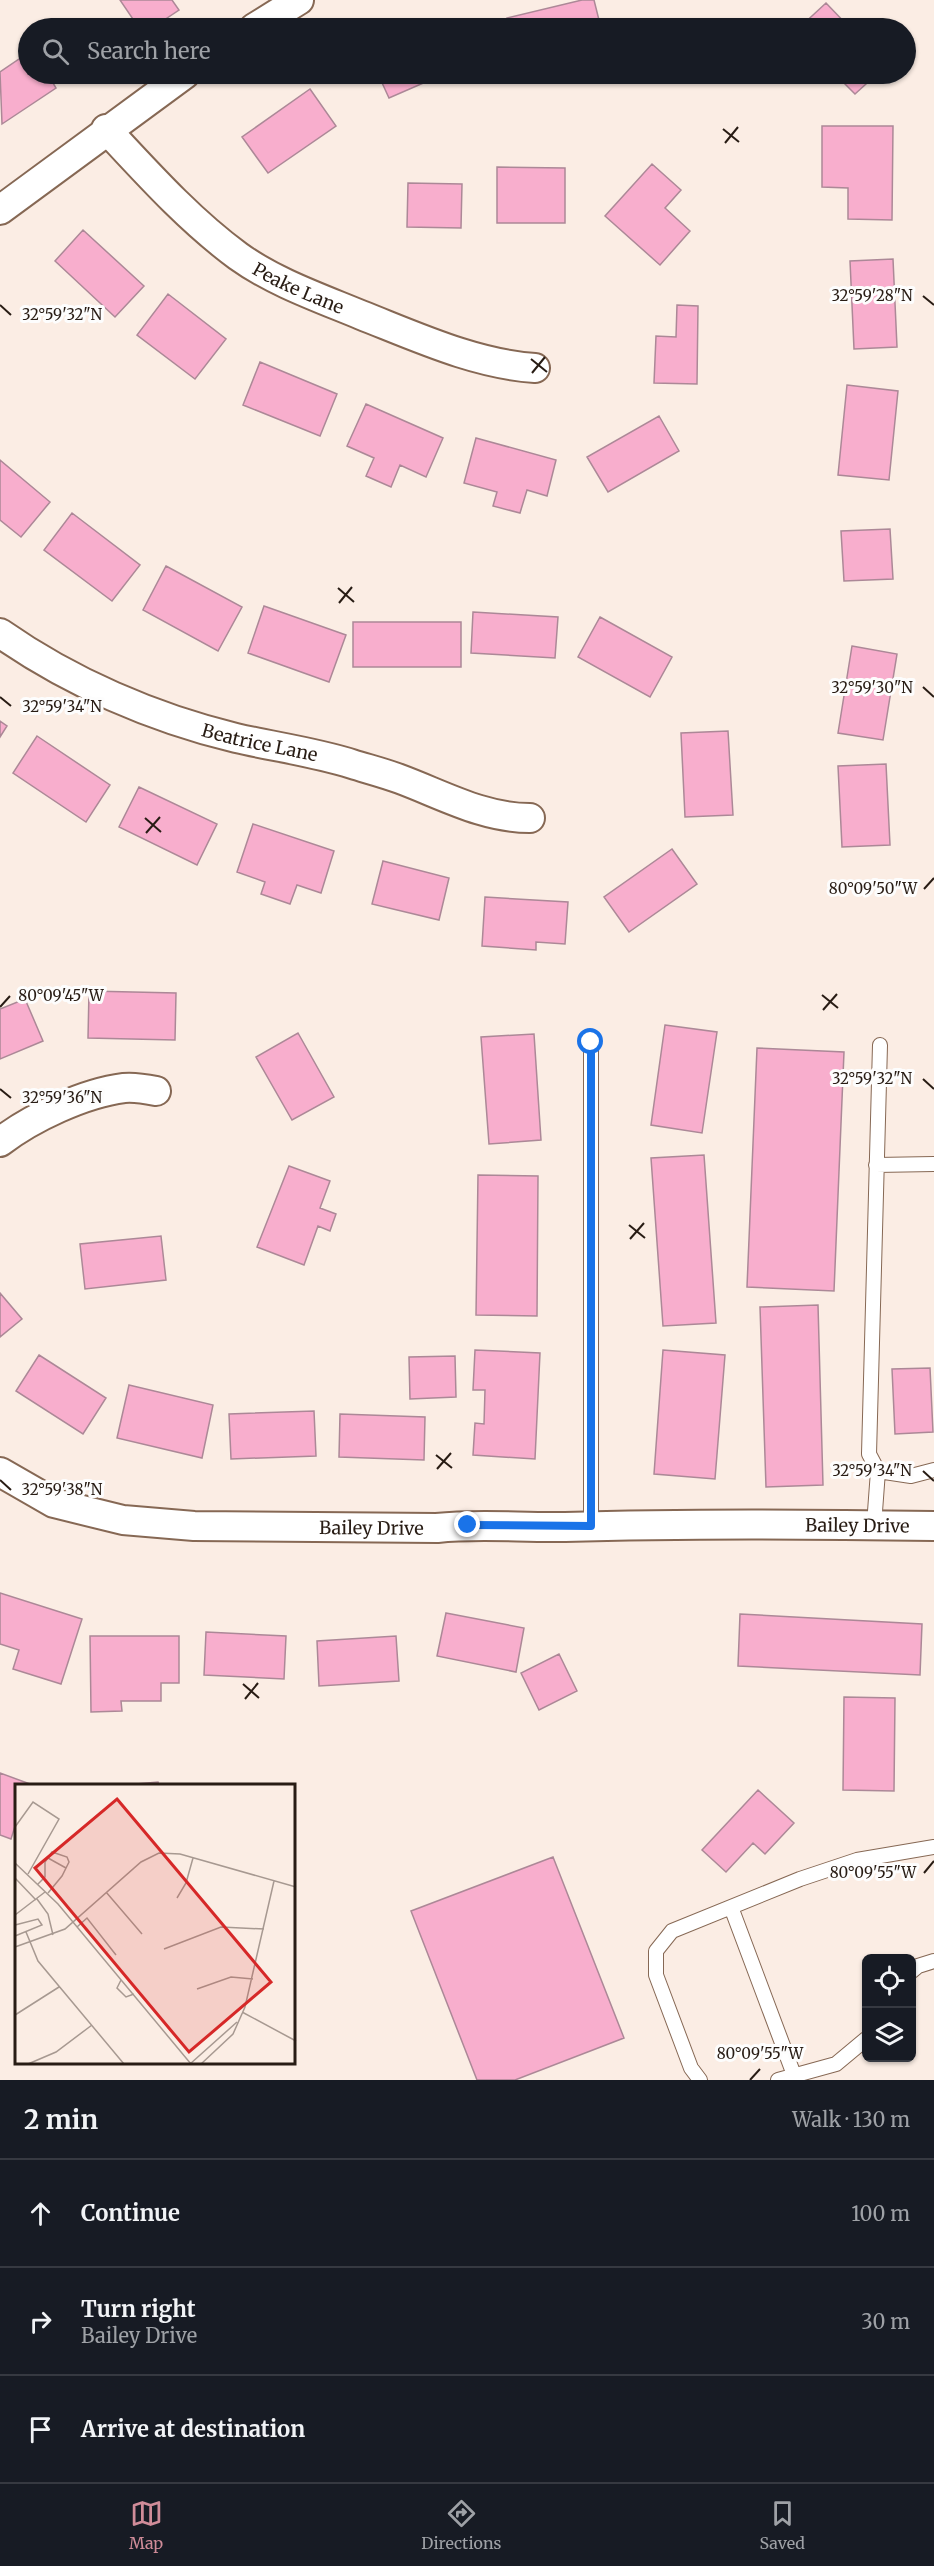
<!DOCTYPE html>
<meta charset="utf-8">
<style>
body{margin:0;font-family:Merriweather,serif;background:#20242c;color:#f1f3f6}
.controls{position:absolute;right:18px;bottom:18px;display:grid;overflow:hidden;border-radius:9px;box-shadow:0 2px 4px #0004}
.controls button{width:54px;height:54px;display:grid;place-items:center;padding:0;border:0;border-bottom:2px solid #363941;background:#171b24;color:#f1f3f6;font:30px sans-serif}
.stop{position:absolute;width:18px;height:18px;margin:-14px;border:4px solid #1a73e8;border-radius:50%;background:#fff}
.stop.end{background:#1a73e8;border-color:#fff;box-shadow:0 2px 6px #0008}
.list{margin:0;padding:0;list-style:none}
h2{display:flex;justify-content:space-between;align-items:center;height:78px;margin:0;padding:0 24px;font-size:26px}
h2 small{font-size:20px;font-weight:400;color:#9ea1a6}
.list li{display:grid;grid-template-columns:39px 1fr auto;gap:18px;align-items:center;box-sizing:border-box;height:108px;padding:0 24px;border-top:2px solid #363941}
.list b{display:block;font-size:22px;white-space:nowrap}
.list p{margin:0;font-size:20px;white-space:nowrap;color:#9ea1a6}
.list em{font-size:20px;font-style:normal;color:#9ea1a6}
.icon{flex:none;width:33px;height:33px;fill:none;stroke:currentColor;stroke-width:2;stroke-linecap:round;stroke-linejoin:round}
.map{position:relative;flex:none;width:934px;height:2080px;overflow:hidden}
.search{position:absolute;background:#171b24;box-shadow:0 2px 4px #0004;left:18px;right:18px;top:18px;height:66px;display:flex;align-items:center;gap:15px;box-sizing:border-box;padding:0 21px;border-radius:33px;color:#9ea1a6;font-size:22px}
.sheet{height:402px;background:#171b24}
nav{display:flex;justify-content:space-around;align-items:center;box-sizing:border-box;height:84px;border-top:2px solid #363941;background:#171b24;font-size:16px;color:#9ea1a6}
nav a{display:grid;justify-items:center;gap:3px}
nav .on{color:#d08c99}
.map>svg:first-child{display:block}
</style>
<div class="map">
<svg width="934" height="2080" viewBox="0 0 934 2080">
<rect width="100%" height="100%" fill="#fbede4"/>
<path fill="#f8aecd" stroke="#ac8897" stroke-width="1.5" d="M120,0H172L179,10L152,28H139Z
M582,0H594L601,28H510L507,18Z
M826,3L850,28H799Z
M28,53V74H67L53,83L56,88L2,124L0,72Z
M378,74H444L389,98Z
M835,74H877L855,94Z
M310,89L336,126L268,173L242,137Z
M822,126H893L892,220L848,219V188L822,187Z
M652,164L681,190L665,208L690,231L660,265L605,216Z
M497,167L565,168V223H497Z
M408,183L462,184L461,228L407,227Z
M83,230L144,286L115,317L55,261Z
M893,259L897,347L854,349L850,261Z
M168,294L226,339L195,379L137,335Z
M677,305L698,306L697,384L654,383L656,336L676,337Z
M260,362L337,394L320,436L243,405Z
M847,385L898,391L889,480L838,475Z
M366,404L443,438L426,477L400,465L391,487L366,476L374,458L347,446Z
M659,416L679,451L608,492L587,457Z
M476,438L556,460L547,496L527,490L520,513L493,506L497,492L464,483Z
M0,460L50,502L21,537L0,520Z
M72,513L140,565L112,601L44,550Z
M890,529L893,579L844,581L841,531Z
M166,566L242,607L218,651L143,610Z
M264,606L346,635L329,682L248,653Z
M473,612L558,617L555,658L471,653Z
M600,617L672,657L650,697L578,657Z
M353,622H461V667H353Z
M852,646L897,654L883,740L838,733Z
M0,721L7,726L0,737Z
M728,731L733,815L685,817L681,733Z
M37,736L110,785L86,822L13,773Z
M886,764L890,845L842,847L838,766Z
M139,787L217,824L197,865L119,827Z
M253,824L334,851L321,893L297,885L290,904L261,894L265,882L237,872Z
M672,849L697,884L629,932L604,897Z
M383,861L449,878L439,920L372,904Z
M485,897L568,902L565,944L536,942V950L482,946Z
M89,991L176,993L175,1040L88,1038Z
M25,999L43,1041L0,1059V1009Z
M665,1025L717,1032L702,1133L651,1125Z
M298,1033L334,1097L292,1120L256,1057Z
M534,1034L541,1140L489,1144L481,1037Z
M757,1048L844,1052L834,1291L747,1287Z
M704,1155L716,1323L663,1326L651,1158Z
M289,1166L330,1181L320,1208L336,1214L330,1231L318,1226L304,1265L257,1247Z
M478,1175L538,1176L537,1316L476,1315Z
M161,1236L166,1280L85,1289L80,1244Z
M0,1293L22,1319L0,1337Z
M818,1305L823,1485L766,1487L760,1307Z
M475,1350L540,1353L535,1459L473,1455L475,1423L484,1424L485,1390H473Z
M663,1350L725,1355L715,1479L654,1474Z
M39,1355L106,1398L83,1434L16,1391Z
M455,1356L456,1397L410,1399L409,1357Z
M930,1368L933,1432L895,1434L892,1369Z
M129,1385L213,1405L202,1458L117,1438Z
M314,1411L316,1456L231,1459L229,1414Z
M340,1414L425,1417L424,1460L339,1457Z
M0,1593L82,1619L61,1684L13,1669L19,1650L0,1644Z
M446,1613L524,1628L516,1672L437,1656Z
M740,1614L922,1624L920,1675L738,1666Z
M206,1632L286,1636L284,1679L204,1675Z
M90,1636H179V1683H161V1701H121L122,1711L91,1712Z
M396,1636L399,1681L319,1686L317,1641Z
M559,1654L577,1691L539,1710L521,1673Z
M844,1697L895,1698L894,1791L843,1790Z
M0,1773L30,1784L16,1786V1823L11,1839L0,1835Z
M158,1782L159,1786H113Z
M758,1790L794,1823L765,1854L753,1843L726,1872L702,1850Z
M553,1857L624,2038L515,2080H477L411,1911Z"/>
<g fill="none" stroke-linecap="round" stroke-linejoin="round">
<defs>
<path id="lane" d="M591,1042V1526
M880,1045L869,1454L878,1471L911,1476L934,1470
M876,1165L934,1164
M874,1525L878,1471
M731,1907L794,2075
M912,1971L918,1966L934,1961
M700,2080L691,2068L656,1975V1951L672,1931L800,1879L857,1860L934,1847
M778,2080L836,2064L866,2039"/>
<g id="street">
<path d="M254,28L299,0"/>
<path id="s1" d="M106,129C147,173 189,220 238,256C274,282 320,298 361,315C417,337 475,364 535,368"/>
<path d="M0,210L185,74"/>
<path id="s2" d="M0,633C70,682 153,718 236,738C275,747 314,752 352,764C368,769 384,773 400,779C443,795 483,818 530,818"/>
<path d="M0,1142C31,1118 84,1093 124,1088C134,1087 146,1089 156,1091"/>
<path id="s3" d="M0,1472L54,1503L123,1520L194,1526L437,1528C480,1523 522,1528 565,1527C688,1523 811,1524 934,1526"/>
</g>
</defs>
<use href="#lane" stroke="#866854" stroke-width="16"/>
<use href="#street" stroke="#866854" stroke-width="32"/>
<use href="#lane" stroke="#fff" stroke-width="14"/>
<use href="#street" stroke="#fff" stroke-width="28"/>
</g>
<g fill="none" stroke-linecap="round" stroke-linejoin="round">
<path stroke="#1a73e8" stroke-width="8" d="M468,1525L591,1526V1042"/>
</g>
<path fill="none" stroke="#281c14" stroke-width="2" d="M723,129L739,142M725,143L738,127M923,296L934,305M0,305L11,315M531,359L547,372M532,373L545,357M338,588L354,602M339,603L352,587M923,687L934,697M0,697L11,706M145,818L161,832M146,833L160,817M924,889L934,878M822,995L838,1008M0,1007L10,996M823,1010L837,994M923,1079L934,1089M0,1089L11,1098M629,1225L645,1238M630,1239L644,1223M436,1455L452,1468M437,1469L451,1453M923,1471L934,1481M0,1480L11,1490M243,1684L259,1698M245,1699L258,1683M924,1873L934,1861M750,2080L760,2069"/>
<g text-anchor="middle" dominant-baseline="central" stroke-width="6" stroke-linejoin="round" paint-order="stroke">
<g font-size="18" fill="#281c14" stroke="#fdfdfd">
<text stroke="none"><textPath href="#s1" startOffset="252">Peake Lane</textPath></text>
<text stroke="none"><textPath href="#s2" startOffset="284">Beatrice Lane</textPath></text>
<text stroke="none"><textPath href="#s3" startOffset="868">Bailey Drive</textPath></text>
<text stroke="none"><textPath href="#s3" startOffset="382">Bailey Drive</textPath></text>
</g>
</g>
<g transform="translate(15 1784)">
<rect width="280" height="280" fill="#fbede4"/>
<path fill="none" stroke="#a79991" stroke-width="1.5" d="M0,43L18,18L44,35L13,90M33,74L51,84M0,79L43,120L176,280M0,94L21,116M23,100L30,93V78L37,68L52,73L54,78L47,92L33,109M91,108L127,150M162,114L171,99L178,74M22,115L33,130L38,151M0,131L30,108M0,141L23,135L27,141L0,152M62,143L72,134L101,171M11,148L23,177L109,280M0,163L50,145L126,78L144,69L165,70L281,103M149,165L206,143L249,145M106,196L102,204L111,213L119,210M182,205L216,193L238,195M227,228L281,257M0,231L44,203M13,280L41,268L77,241M175,280L222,238M186,280L218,250L230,223L259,97"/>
<path fill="#d62828" fill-opacity="0.15" stroke="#d62828" stroke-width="3" d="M102,15L256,198L174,268L20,84Z"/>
<rect width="280" height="280" fill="none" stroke="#281c14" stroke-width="3"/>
</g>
<g font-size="15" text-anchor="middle" fill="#281c14" stroke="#fdfdfd" stroke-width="6" stroke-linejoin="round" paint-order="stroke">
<text x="872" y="301">32°59'28"N</text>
<text x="62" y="320">32°59'32"N</text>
<text x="872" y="693">32°59'30"N</text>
<text x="62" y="712">32°59'34"N</text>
<text x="873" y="894">80°09'50"W</text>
<text x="61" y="1001">80°09'45"W</text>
<text x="872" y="1084">32°59'32"N</text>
<text x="62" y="1103">32°59'36"N</text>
<text x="872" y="1476">32°59'34"N</text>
<text x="62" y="1495">32°59'38"N</text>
<text x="873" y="1878">80°09'55"W</text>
<text x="760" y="2059">80°09'55"W</text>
</g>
</svg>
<div class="controls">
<button><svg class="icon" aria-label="locate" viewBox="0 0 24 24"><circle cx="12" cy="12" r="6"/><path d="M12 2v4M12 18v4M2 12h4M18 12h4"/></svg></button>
<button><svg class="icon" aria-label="layers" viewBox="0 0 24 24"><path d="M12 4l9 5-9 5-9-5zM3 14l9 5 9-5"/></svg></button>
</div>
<div class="stop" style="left:591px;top:1042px"></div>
<div class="stop end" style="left:468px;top:1525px"></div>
<div class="search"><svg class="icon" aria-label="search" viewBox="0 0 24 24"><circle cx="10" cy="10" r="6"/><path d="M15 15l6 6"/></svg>Search here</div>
</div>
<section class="sheet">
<h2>2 min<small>Walk · 130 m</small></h2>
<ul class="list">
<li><svg class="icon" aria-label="ahead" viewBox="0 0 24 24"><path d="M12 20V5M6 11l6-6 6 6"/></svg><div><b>Continue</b></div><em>100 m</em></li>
<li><svg class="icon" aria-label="right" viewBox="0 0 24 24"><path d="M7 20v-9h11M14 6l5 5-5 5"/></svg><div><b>Turn right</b><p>Bailey Drive</p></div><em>30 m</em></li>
<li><svg class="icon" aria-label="arrive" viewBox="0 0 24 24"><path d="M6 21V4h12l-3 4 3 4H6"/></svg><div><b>Arrive at destination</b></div></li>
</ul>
</section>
<nav>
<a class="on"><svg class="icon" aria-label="map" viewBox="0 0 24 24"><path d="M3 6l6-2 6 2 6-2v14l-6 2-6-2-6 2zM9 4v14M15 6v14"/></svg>Map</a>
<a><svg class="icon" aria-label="directions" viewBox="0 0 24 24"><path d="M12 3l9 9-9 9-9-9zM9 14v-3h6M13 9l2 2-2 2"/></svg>Directions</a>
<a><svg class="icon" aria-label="saved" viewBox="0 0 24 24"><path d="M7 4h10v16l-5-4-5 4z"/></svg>Saved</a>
</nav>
